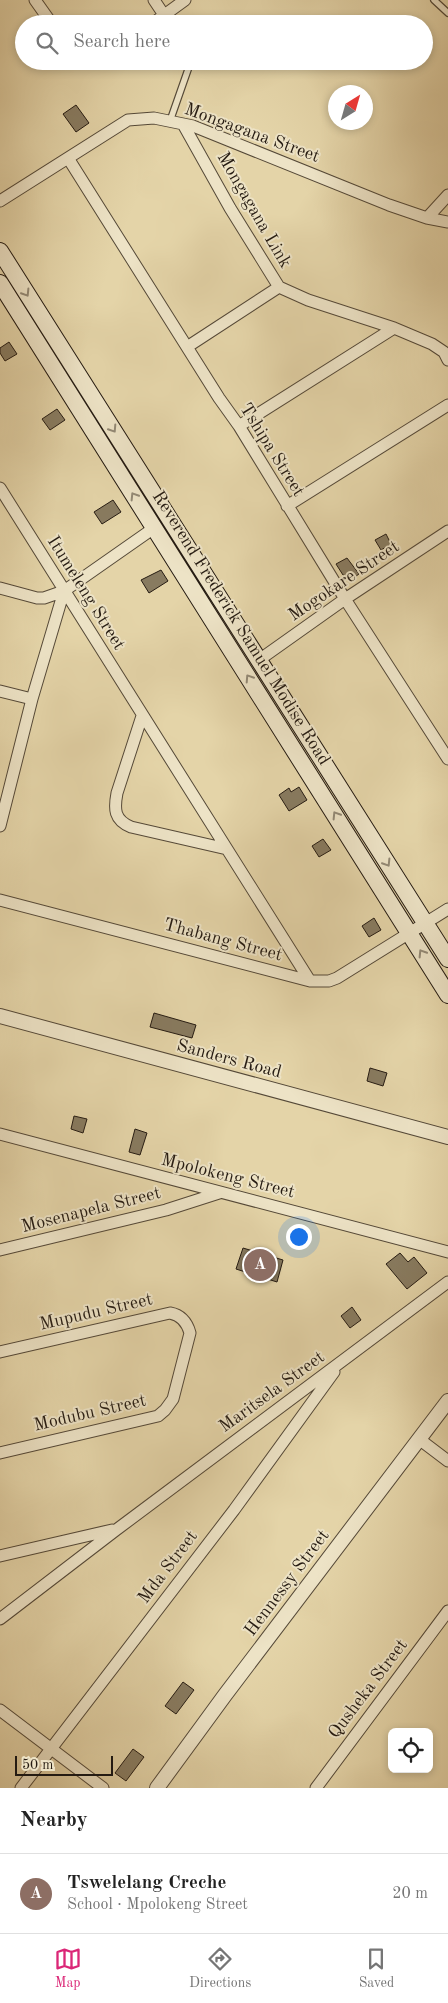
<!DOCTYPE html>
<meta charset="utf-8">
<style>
body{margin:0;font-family:"Old Standard TT",serif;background:#f6f6f6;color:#222}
.controls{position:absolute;right:15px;bottom:15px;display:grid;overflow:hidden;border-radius:8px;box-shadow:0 2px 8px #0003}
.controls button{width:45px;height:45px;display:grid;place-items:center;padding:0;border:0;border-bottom:1px solid #e0e0e0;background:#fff;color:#222;font:25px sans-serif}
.compass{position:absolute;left:328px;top:85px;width:45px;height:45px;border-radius:50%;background:#fff;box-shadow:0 2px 8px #0003;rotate:37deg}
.scale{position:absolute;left:15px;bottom:12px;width:98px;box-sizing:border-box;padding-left:5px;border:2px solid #251b12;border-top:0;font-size:14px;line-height:18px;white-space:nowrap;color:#251b12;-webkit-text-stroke:4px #ede3c6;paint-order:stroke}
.you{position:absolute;left:298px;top:1236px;width:18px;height:18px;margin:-12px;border:4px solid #fff;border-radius:50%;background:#1a73e8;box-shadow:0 0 0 8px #1a73e833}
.badge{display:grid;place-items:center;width:32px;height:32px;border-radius:50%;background:#db2777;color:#fff;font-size:16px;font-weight:700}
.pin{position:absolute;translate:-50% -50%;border:2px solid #fff;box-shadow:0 1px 5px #0006}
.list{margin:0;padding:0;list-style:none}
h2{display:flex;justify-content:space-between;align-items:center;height:65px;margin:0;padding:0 20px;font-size:21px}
h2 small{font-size:16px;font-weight:400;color:#767676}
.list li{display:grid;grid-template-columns:32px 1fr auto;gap:15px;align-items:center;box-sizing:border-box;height:80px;padding:0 20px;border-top:1px solid #e0e0e0}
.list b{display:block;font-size:19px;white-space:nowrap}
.list p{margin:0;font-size:16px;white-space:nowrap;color:#767676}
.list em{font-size:16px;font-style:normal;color:#767676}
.icon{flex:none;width:28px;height:28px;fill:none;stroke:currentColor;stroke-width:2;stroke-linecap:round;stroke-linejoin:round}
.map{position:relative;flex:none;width:448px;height:1788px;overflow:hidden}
.search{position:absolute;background:#fff;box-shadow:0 2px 8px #0003;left:15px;right:15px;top:15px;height:55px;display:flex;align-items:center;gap:12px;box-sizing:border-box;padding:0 18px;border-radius:28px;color:#767676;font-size:19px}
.sheet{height:145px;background:#fff}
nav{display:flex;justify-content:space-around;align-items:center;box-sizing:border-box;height:70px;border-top:1px solid #e0e0e0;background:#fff;font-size:14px;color:#767676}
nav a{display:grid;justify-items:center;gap:2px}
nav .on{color:#db2777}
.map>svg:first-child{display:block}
</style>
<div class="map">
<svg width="448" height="1788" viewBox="0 0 448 1788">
<rect width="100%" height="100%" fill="#e4d4a8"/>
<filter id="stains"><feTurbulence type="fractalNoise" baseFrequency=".004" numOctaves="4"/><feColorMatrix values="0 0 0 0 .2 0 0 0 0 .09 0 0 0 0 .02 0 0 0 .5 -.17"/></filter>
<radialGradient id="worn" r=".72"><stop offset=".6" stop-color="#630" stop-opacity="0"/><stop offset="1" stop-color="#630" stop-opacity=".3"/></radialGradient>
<path fill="#887b60" stroke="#251b12" d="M76,105L89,123L76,132L63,114Z
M9,342L17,354L5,361L0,353V348Z
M57,409L65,420L50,430L42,419Z
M113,500L121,512L102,524L94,512Z
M386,534L391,544L381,550L375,540Z
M347,558L359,574L352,579L343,575L336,564Z
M161,570L168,581L149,593L141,580Z
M299,787L307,800L289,811L279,795L289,788L291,792Z
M323,839L331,850L319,857L312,846Z
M374,918L381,930L369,937L362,926Z
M154,1013L196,1025L192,1038L150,1027Z
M370,1068L387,1073L383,1086L367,1081Z
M74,1116L87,1119L83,1133L71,1129Z
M135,1129L147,1133L140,1155L129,1152Z
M243,1248L283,1260L277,1282L236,1269Z
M400,1253L408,1262L414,1257L427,1273L407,1289L386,1264Z
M352,1307L361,1320L350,1328L341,1316Z
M183,1682L194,1690L176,1714L165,1706Z
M133,1749L144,1757L126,1781L115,1773Z"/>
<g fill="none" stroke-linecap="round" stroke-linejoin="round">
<defs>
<path id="service" d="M434,0L448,13
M204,24V23
M170,121L191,61"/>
<path id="minor" d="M35,0L52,24
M154,0L164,15
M152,24L185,0
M86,61H99
M183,124L230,208L279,287
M68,158L219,398L239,426L345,599L448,759
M0,201L128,120L154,118L193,126L389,205L427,218L448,222
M427,218L448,195
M279,287L308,300L394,328L432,344L444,352L448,360
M187,347L279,287
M239,426L394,328
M0,488L310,981
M287,506L448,405
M0,588L37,598H44L64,591L154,528
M259,660L345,599L448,531
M0,691L32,699
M142,716L117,793C114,809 114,820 131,827L227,849
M0,826L32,699L64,591
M0,900L310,981H329L337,978L448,909
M0,1134L448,1252
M0,1250L166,1210L219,1193
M0,1352L170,1313C181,1315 187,1322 190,1333L173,1399L165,1410L158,1416L0,1453
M419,1439L448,1461
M0,1556L112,1530
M0,1619L116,1530L448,1282
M0,1710L103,1788
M21,1788L234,1510L334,1372
M316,1788L448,1611"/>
<path id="tertiary" d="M0,1016L448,1137
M157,1788L225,1695L448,1401"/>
<path id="secondary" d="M0,251L448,959
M0,283L448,995"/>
</defs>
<use href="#service" stroke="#554938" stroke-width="8"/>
<use href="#minor" stroke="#554938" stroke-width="13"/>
<use href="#tertiary" stroke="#554938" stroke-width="16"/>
<use href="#secondary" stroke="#251b12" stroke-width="18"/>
<use href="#service" stroke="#ede3c6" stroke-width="5.5"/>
<use href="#minor" stroke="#ede3c6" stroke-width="11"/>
<use href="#tertiary" stroke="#ede3c6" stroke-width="14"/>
<use href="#secondary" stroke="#ede3c6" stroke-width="16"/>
</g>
<defs><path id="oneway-chevron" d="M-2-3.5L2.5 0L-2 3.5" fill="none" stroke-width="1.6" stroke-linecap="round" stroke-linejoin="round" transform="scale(1.25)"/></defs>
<g stroke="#938975">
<use href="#oneway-chevron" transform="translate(26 293) rotate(58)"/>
<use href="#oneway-chevron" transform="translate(113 429) rotate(57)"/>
<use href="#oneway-chevron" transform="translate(134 496) rotate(-122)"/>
<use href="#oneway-chevron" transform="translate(249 678) rotate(-123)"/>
<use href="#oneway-chevron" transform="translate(336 815) rotate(-122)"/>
<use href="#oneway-chevron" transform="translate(387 863) rotate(58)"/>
<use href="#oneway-chevron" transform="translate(422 953) rotate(-122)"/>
</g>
<g text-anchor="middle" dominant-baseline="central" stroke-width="4" stroke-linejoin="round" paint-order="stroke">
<g font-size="18" fill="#251b12" stroke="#ede3c6">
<text transform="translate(252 133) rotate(20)">Mongagana Street</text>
<text transform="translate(254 210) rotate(60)">Mongagana Link</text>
<text transform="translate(272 450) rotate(58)">Tshipa Street</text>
<text transform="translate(344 581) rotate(-34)">Mogokare Street</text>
<text transform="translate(86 593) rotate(58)">Itumeleng Street</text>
<text transform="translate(241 628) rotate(58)">Reverend Frederick Samuel Modise Road</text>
<text transform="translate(223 940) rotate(15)">Thabang Street</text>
<text transform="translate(229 1059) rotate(15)">Sanders Road</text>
<text transform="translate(228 1176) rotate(14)">Mpolokeng Street</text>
<text transform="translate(91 1210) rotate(-14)">Mosenapela Street</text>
<text transform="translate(96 1312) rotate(-13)">Mupudu Street</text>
<text transform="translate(272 1392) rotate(-36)">Maritsela Street</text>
<text transform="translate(90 1413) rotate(-13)">Modubu Street</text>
<text transform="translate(168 1567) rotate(-53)">Mda Street</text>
<text transform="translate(287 1583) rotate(-53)">Hennessy Street</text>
<text transform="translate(368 1689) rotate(-53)">Qusheka Street</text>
</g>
</g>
<rect width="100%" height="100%" filter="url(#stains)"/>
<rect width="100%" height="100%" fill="url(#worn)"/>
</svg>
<div class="controls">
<button><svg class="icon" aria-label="locate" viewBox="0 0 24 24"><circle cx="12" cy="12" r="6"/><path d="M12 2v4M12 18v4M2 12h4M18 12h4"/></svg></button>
</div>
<svg class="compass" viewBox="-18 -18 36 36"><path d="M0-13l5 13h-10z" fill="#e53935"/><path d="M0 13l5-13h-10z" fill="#767676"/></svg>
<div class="scale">50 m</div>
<div class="you"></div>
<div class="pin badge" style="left:260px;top:1265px;background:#8d6e63">A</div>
<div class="search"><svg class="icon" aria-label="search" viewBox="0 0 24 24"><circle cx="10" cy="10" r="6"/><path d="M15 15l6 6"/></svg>Search here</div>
</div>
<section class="sheet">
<h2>Nearby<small></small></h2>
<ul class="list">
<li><span class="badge" style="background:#8d6e63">A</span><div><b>Tswelelang Creche</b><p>School · Mpolokeng Street</p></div><em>20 m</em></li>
</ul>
</section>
<nav>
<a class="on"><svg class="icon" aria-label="map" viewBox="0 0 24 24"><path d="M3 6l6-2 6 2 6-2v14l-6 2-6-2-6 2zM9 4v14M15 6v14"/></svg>Map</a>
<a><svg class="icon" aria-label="directions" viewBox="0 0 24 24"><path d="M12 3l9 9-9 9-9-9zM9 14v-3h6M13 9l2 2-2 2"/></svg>Directions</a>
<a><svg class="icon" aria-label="saved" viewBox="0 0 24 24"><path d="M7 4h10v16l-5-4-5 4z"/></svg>Saved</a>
</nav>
